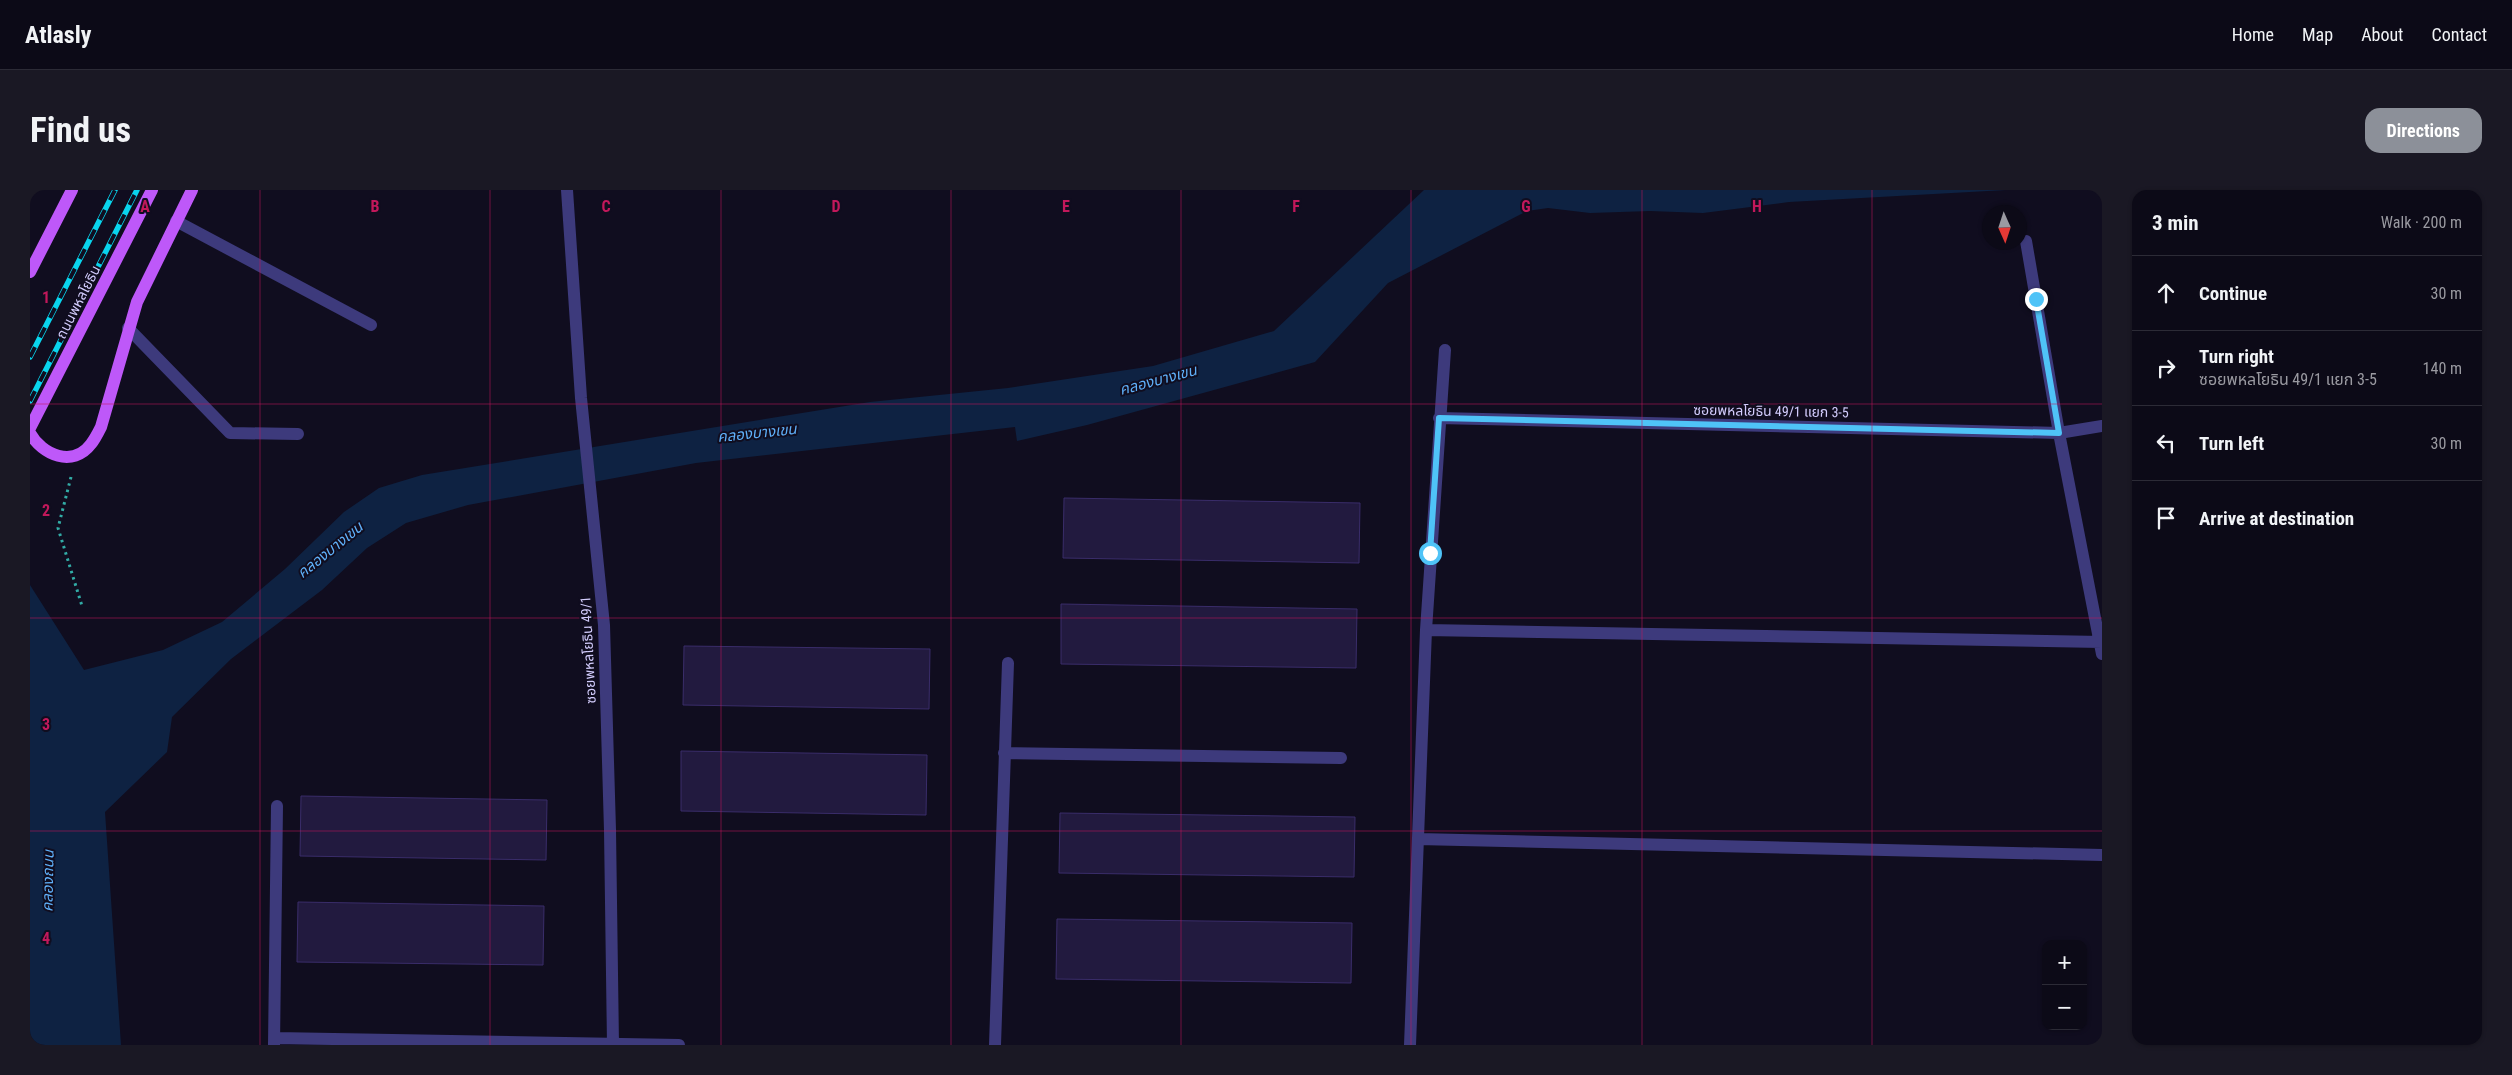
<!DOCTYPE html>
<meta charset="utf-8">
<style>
body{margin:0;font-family:"Roboto Condensed","Noto Sans Thai",sans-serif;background:#1a1824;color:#f1f3f6}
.controls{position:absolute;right:15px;bottom:15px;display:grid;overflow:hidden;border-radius:10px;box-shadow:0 1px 4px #0004}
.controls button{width:45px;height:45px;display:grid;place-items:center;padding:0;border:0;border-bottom:1px solid #2c2b36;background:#0c0a17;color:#f1f3f6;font:25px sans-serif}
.compass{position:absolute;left:1952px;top:15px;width:45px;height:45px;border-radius:50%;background:#0c0a17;box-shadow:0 1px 4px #0004;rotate:177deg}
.stop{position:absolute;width:15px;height:15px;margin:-11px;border:4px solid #4fc3f7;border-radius:50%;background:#fff}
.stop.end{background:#4fc3f7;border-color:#fff;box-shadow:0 1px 5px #0008}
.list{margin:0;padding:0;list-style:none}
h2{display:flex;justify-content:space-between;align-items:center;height:65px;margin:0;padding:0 20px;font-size:21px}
h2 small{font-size:16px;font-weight:400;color:#9a9aa1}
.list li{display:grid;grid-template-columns:32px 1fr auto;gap:15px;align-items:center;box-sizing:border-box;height:75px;padding:0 20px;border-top:1px solid #2c2b36}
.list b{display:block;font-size:19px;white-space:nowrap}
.list p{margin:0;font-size:16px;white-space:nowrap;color:#9a9aa1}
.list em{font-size:16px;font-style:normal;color:#9a9aa1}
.icon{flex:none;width:28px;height:28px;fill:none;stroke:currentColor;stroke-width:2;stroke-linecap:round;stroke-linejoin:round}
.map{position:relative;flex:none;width:2072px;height:855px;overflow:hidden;border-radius:15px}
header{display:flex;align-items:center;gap:30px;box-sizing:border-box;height:70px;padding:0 25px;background:#0c0a17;border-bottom:1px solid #2c2b36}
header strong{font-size:24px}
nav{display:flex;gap:28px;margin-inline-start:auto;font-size:18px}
.intro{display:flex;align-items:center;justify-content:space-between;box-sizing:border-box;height:120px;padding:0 30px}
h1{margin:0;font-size:35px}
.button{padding:12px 22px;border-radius:15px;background:#8c9099;color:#fff;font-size:18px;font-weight:700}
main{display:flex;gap:30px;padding:0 30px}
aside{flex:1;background:#0c0a17;border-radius:15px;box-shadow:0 1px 4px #0004}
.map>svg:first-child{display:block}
</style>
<header>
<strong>Atlasly</strong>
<nav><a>Home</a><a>Map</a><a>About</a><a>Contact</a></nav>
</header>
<div class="intro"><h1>Find us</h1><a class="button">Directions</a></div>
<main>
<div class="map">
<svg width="2072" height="855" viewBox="0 0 2072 855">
<rect width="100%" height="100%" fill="#100d1f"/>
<path fill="#0e2242" d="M1394,0H1976L1759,12L1673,23L1620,21L1560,23L1518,18L1497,21L1358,93L1285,172L1057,235L987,251L985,237L666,273L438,315L376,333L337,358L292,400L201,469L142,527L137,562L75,622L91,855H0V395L54,480L133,460L192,432L255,379L314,322L349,298L392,285L840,212L978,198L1123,176L1244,141Z"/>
<path fill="#221a3f" stroke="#3a2d6a" d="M1034,308L1330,313L1329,373L1033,368Z
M1031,414L1327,419L1326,478L1031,474Z
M654,456L900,459L899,519L653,515Z
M651,561L897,565L896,625L651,621Z
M271,606L517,610L516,670L270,666Z
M1030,623L1325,627L1324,687L1029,683Z
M268,712L514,716L513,775L267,772Z
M1027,729L1322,733L1321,793L1026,789Z"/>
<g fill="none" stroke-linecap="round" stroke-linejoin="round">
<path stroke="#32aca6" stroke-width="3" stroke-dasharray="2.5 4" stroke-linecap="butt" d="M41,287L28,338L52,416"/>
<path stroke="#3d3a7c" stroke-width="12" d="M537,0L551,208L574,435L580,640L583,855
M146,31L341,135
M1996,51L2029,243L2072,464
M98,138L200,243L268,244
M1409,228L2029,243L2072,236
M1396,440L2072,452
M974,563L1311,568
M1388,649L2072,665
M245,848L649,855
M244,855L247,616
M965,855L978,473
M1380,855L1396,440L1415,160"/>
<path stroke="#be58f9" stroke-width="12" d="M0,82L42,0
M0,238L122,0
M0,243C12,265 43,278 61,254C65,249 68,243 71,237L107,112L162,0"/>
<defs>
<path id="rail" d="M0,167L85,0
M0,211L107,0"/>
</defs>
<use href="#rail" stroke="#09d4ed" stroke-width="5.5"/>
<use href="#rail" stroke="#100d1f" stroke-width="4" stroke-dasharray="11" stroke-linecap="butt"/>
</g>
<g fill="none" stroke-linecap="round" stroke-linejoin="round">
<path stroke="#4fc3f7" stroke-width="6" d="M1400,363L1409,228L2029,243L2006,109"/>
</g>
<path fill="none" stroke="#c2185b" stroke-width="1" stroke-opacity="0.55" d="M230,0V855M460,0V855M691,0V855M921,0V855M1151,0V855M1381,0V855M1612,0V855M1842,0V855M0,214H2072M0,428H2072M0,641H2072"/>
<g text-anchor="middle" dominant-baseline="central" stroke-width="4" stroke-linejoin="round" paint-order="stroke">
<g font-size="14" fill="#d3cdfd" stroke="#100d1f">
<text transform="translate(48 112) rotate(-63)">ถนนพหลโยธิน</text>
<text transform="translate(1741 221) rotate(1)">ซอยพหลโยธิน 49/1 แยก 3-5</text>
<text transform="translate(558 460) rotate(-93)">ซอยพหลโยธิน 49/1</text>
</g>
<g font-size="15" font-style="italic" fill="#5fb0f9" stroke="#100d1f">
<text transform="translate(1128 190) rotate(-15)">คลองบางเขน</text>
<text transform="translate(727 243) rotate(-6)">คลองบางเขน</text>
<text transform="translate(300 360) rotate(-39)">คลองบางเขน</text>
<text transform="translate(18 691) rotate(-89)">คลองถนน</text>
</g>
</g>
<g font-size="16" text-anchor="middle" font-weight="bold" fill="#c2185b" stroke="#100d1f" stroke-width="4" stroke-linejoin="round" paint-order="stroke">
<text x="115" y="22">A</text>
<text x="345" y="22">B</text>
<text x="576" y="22">C</text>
<text x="806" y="22">D</text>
<text x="1036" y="22">E</text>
<text x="1266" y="22">F</text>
<text x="1496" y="22">G</text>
<text x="1727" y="22">H</text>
<text x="16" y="113">1</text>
<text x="16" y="326">2</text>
<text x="16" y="540">3</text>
<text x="16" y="754">4</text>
</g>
</svg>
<div class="controls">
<button>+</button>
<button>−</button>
</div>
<svg class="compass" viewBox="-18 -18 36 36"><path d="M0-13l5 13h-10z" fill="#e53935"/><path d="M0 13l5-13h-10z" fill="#9a9aa1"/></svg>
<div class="stop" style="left:1400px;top:363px"></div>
<div class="stop end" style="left:2006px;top:109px"></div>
</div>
<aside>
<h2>3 min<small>Walk · 200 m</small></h2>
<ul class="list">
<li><svg class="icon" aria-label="ahead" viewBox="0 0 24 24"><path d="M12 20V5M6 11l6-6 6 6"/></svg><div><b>Continue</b></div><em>30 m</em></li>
<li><svg class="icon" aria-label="right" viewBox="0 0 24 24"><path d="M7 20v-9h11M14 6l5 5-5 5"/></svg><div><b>Turn right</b><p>ซอยพหลโยธิน 49/1 แยก 3-5</p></div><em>140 m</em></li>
<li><svg class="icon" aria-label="left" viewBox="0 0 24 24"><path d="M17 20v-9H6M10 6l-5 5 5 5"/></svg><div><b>Turn left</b></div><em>30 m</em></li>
<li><svg class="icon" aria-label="arrive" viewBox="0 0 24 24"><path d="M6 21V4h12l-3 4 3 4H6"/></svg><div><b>Arrive at destination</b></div></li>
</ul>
</aside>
</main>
